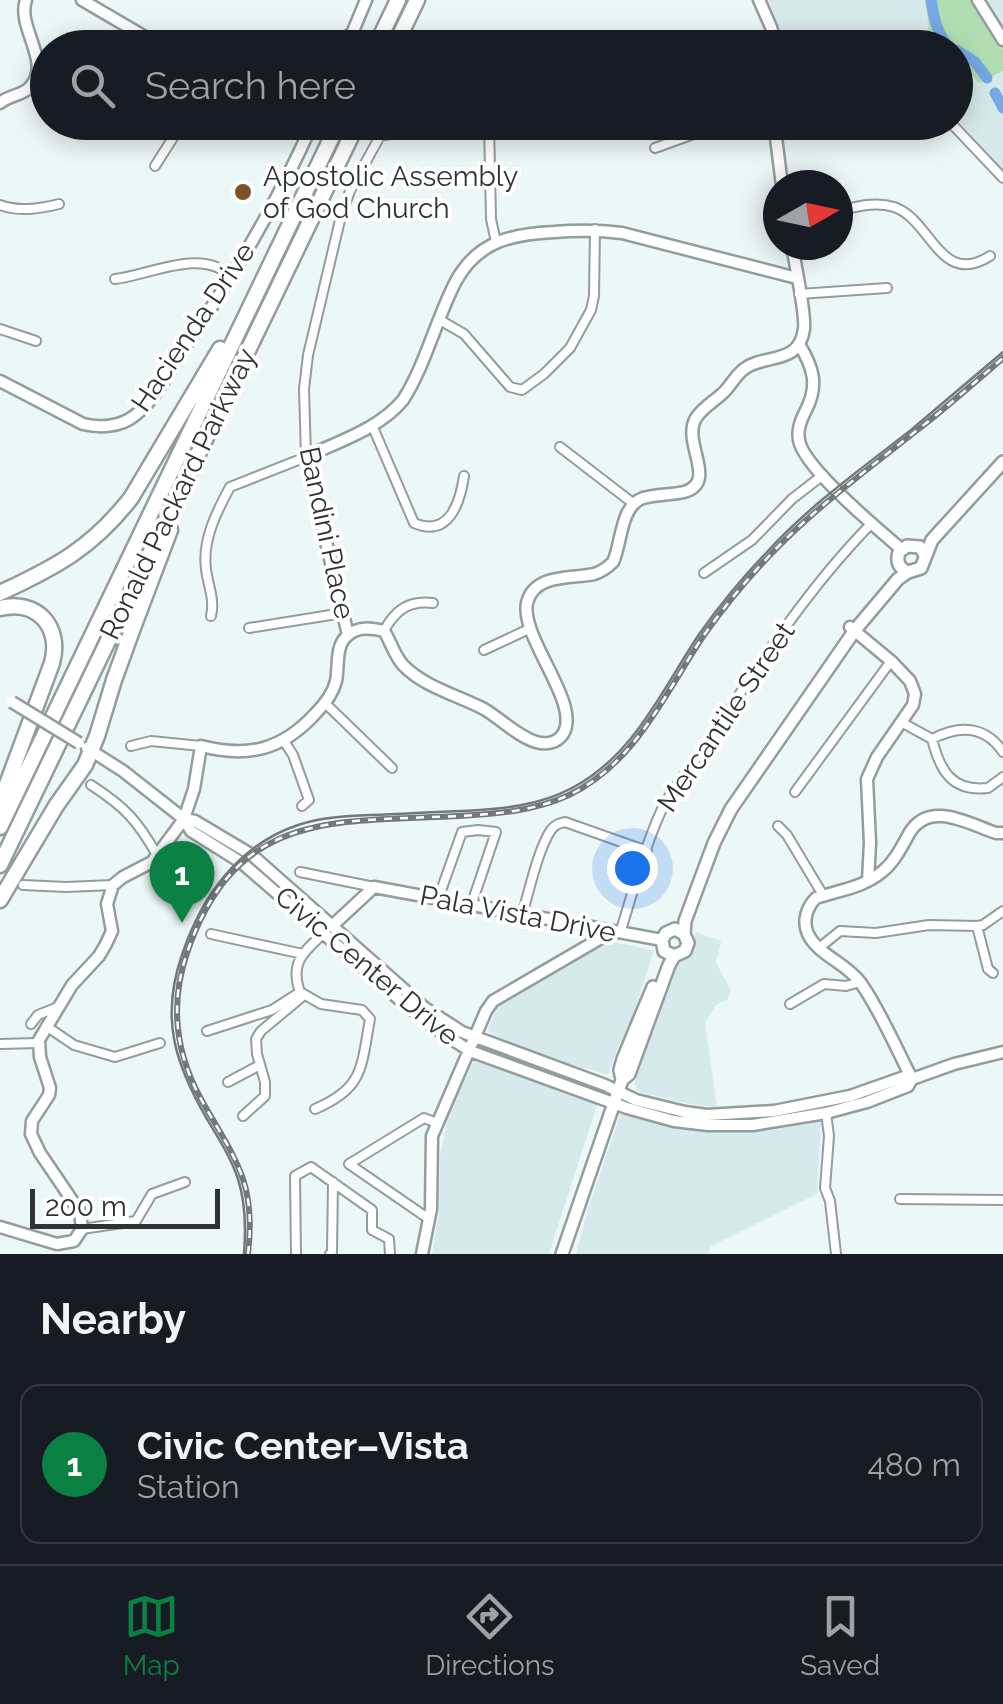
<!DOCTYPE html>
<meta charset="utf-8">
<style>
body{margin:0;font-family:Raleway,sans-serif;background:#242831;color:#f1f3f6}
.compass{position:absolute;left:763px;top:170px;width:90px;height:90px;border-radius:50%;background:#171b24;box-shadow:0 5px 25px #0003;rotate:81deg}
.scale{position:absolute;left:30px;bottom:25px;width:190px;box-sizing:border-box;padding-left:10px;border:5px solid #2e3232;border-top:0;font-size:28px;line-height:35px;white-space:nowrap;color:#2e3232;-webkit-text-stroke:8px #fff;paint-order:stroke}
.you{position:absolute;left:632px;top:868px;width:35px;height:35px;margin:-25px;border:8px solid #fff;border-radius:50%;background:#1a73e8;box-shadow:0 0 0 15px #1a73e833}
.badge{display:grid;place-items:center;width:65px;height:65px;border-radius:50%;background:#0b8043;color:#fff;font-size:32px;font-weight:700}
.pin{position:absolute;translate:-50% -82px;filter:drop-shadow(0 2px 5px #0008)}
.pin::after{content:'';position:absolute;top:52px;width:35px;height:30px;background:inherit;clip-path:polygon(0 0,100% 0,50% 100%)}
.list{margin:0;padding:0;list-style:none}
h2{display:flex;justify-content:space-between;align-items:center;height:130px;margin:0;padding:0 40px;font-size:42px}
h2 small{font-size:32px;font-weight:400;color:#9ea1a6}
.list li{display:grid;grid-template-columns:65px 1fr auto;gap:30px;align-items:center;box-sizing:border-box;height:160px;margin:0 20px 20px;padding:0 20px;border:2px solid #363941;border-radius:20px}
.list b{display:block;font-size:38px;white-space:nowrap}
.list p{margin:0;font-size:32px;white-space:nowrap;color:#9ea1a6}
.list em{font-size:32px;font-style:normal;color:#9ea1a6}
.icon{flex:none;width:55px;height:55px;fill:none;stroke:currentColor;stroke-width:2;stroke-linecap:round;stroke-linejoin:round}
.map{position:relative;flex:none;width:1003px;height:1254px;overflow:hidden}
.search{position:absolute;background:#171b24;box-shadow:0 5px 25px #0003;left:30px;right:30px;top:30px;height:110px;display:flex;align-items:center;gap:25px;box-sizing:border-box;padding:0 35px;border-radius:55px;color:#9ea1a6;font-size:38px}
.sheet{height:310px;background:#171b24}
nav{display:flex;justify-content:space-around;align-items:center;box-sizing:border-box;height:140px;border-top:2px solid #363941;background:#171b24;font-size:28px;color:#9ea1a6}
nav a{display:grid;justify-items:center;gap:5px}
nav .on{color:#0b8043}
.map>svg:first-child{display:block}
</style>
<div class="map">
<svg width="1003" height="1254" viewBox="0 0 1003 1254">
<rect width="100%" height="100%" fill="#ecf7f7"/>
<path fill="#d7eaeb" d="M765,0H1003V175L956,117V48L781,47Z
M696,932L721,941L716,963L731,990L727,1000L716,1005L705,1023L717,1108L680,1102L636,1091L635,1081L678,962L687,953Z
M609,941L654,950L630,1025L618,1047L608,1075L526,1051L487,1031L498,1006Z
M476,1056L598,1102L549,1254H432L439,1212L440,1156L448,1116Z
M621,1113L705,1131L821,1122L817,1194L711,1246L708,1254H576L588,1209Z"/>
<path fill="#b0deb2" d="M925,0H971L1003,49V71L979,83L956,57V48L921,47L919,42L929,27Z"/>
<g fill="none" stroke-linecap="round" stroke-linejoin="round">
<path stroke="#74a8e6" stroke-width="11" d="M931,0C934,18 937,36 951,48
M956,50L975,62L987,78
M995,93L1003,108"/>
<defs>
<path id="street" d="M489,122L491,219L496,242
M950,122L1003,178
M774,126L864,122
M655,148L727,122
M155,166L183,122
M0,205C20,212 38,209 59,204
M838,211C856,207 875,201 894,207C931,219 940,288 990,256
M115,279C150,275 203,247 231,277
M799,294L887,288
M440,320L464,334L510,387L522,390L544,374L570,348L591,310L594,296L595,229
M0,329L36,341
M372,425L414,523C449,538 460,503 464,476
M560,447L634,504
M704,573L752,540L792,499L823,475
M211,616C215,599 208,586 206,569C202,540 217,511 230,487L306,457L304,389L308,355L341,216L350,191L380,136L420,128L429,122
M249,628L343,613
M384,631C395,610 409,600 433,603
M484,650L531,628
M325,703L392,768
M901,722L932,739C940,771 952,792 988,788L1003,777
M932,739C959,725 985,725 1003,752
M284,741L293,755L309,800L302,806
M131,746L151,741L201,746
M91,785C125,807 137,820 157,855
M795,792L891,661
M778,826L787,835L823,895
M300,872L374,887
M23,885L66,887L113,885
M438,899L462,832L478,830L496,832L471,906
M522,915C529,892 538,849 551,830C556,824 558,824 565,822L647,851
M977,926L988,969L993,973
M620,933C633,892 644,848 662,809C675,783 695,763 710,739C759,664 808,588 871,524
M211,934L303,954
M819,948L840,931L876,933L929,925L977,926L983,925L1003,911
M790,1004L824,984L846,986L860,982
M31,1024L38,1015L58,1007
M46,1026L74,1045L115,1057L160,1043
M207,1031L272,1010L300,992
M0,1044L38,1043
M228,1082L260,1065
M315,1109C364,1088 361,1068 370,1019L362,1010L321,1004L300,992C289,961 305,951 326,931
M826,1113L829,1136L825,1188L830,1201L836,1254
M243,1116L265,1096V1082L257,1054L256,1039L261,1031L303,996
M900,1199L1003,1200
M429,1219L349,1164L424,1118L437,1123
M82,1229L136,1221L152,1194L185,1182
M296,1254L295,1176L311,1167L372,1210V1230L389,1239L390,1254
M330,1254L332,1252L333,1182"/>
<path id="secondary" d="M82,0L164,48
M759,0L771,27L777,48
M978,0L1003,40
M331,48L351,34
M346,48L366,0
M0,103C9,95 21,96 29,88C54,63 16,28 26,0
M774,122L782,185
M799,344C813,367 819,385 806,410C801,420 797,429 799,440C803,467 878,529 901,549
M0,381L83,424C100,428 120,427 134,416C154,402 166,375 180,355C230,281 277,205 313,122
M850,627L891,661L910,681L915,694L913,705L877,757L867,779L870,843L868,881
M348,635L306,457C339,441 379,429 403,400C426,364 436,319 456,281C478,241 512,234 554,232C577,230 599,230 622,233L797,278
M87,748L123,771L184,819L191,831L242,863L400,1000L435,1028L470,1051L627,1108L674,1121L708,1125H753L826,1113L867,1102L908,1086L912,1079
M184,819L195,821L252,855L425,1008L462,1032L605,1085L636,1100L685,1112L707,1115L774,1111L850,1096L904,1077L912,1079L954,1064L1003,1052
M332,926L374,887L662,940
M912,1079C897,1050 879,1008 860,982C846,963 818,955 808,934C802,921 807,907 816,898C839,890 863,888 883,871C895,861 902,846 910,832C930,800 969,824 996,833H1003
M0,1227L57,1244L74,1241L82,1229L80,1212L40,1153L31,1134L32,1121L49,1095L50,1088L40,1057L39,1040L72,985L99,956L106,944L112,931L107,904L113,885L123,877L152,862L184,819L194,789L201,746C248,758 282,750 315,714C324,705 333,694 336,681C339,667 335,646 347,636C358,626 371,628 384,631C391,642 394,655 403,665C424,687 457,695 484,709C501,719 517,736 536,742C546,745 557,743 563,734C582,704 520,638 527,603C534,573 572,579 594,574C601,572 608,567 613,562C622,543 620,506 643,498C656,494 671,495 684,492C719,482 681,442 696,418C703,407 715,401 724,392C731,385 736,375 744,369C765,353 799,366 804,329C806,312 795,265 792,245
M422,1254L431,1209L432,1136L486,1011L493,1001L601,938L609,931"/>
<path id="primary" d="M925,555L920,547L907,546L899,552C896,562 899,568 908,572L921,568L932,540L1003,462
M684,934L675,929L666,933L662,940L664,951L674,956L685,951L688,943L684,934L685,921L714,843L731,809L855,630L898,579L908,572
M622,1080L620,1070L623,1059L653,987
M562,1254L622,1080L629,1074L669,965L674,956"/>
<path id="highway" d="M375,48L398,0
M394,48L417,0
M0,593C56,567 92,548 131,498L220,349
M0,608C37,599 62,627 52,663L0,803
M0,827L339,122
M0,865L358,122
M0,900L56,806L85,765L97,736L114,680L134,625L170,530"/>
</defs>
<use href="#street" stroke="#939d9d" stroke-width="12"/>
<use href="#secondary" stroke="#939d9d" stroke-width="15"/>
<use href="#primary" stroke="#939d9d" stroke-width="16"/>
<use href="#highway" stroke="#939d9d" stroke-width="19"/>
<use href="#street" stroke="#fff" stroke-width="8"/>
<use href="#secondary" stroke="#fff" stroke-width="10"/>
<use href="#primary" stroke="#fff" stroke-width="11"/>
<use href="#highway" stroke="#fff" stroke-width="14"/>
<path stroke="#727979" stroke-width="2.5" d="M244,1254C246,1229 246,1204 238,1179C231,1158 219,1139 207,1119C175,1064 160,1018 182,955C201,897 238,845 298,825C321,817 347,816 372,815C402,814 432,812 463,811C501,809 538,806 572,788C635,755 662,689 700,633C720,605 743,577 767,552C810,505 861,469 911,430C942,404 972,378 1003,352"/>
<defs>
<path id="rail" d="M248,1254C251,1229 251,1203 243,1179C233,1150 215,1125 201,1099C175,1052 170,1003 187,953C236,810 332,822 459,816C497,814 534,811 569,795C636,763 665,693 704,635C724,607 747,579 772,553C816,507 866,471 916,431C946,408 974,383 1003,358"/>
</defs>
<use href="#rail" stroke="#727979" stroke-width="6"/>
<use href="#rail" stroke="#fff" stroke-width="2.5" stroke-dasharray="8" stroke-linecap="butt"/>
<defs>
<path id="secondary-bridge" d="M12,702L79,743"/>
</defs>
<use href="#secondary-bridge" stroke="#939d9d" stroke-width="15" stroke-linecap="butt"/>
<use href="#secondary-bridge" stroke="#fff" stroke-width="10"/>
</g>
<circle fill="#78532d" stroke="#fff" stroke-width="4" cx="243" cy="192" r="10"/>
<g text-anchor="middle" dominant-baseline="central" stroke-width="8" stroke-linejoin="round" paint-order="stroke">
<g font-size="28" fill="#2e3232" stroke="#fff" text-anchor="start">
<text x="263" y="176">Apostolic Assembly<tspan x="263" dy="32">of God Church</tspan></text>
</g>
<g font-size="28" fill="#2e3232" stroke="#fff">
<text transform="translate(193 327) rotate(-56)">Hacienda Drive</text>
<text transform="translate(178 494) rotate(-64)">Ronald Packard Parkway</text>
<text transform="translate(327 533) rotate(78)">Bandini Place</text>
<text transform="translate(726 717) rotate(-56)">Mercantile Street</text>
<text transform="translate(518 914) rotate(11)">Pala Vista Drive</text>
<text transform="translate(367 966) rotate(40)">Civic Center Drive</text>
</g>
</g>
</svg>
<svg class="compass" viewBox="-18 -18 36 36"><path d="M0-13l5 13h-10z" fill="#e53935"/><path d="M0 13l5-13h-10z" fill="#9ea1a6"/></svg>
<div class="scale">200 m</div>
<div class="you"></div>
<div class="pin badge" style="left:182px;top:923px">1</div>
<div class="search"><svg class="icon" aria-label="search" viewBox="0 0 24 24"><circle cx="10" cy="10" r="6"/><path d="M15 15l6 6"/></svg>Search here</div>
</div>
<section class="sheet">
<h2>Nearby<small></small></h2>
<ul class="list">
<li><span class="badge">1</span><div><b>Civic Center–Vista</b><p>Station</p></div><em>480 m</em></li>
</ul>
</section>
<nav>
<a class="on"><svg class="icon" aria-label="map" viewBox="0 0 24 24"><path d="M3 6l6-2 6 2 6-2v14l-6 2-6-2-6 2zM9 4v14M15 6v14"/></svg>Map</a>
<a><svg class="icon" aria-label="directions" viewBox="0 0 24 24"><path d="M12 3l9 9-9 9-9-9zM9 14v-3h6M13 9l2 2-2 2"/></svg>Directions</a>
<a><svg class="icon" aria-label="saved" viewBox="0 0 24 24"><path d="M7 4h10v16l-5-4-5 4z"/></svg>Saved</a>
</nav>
